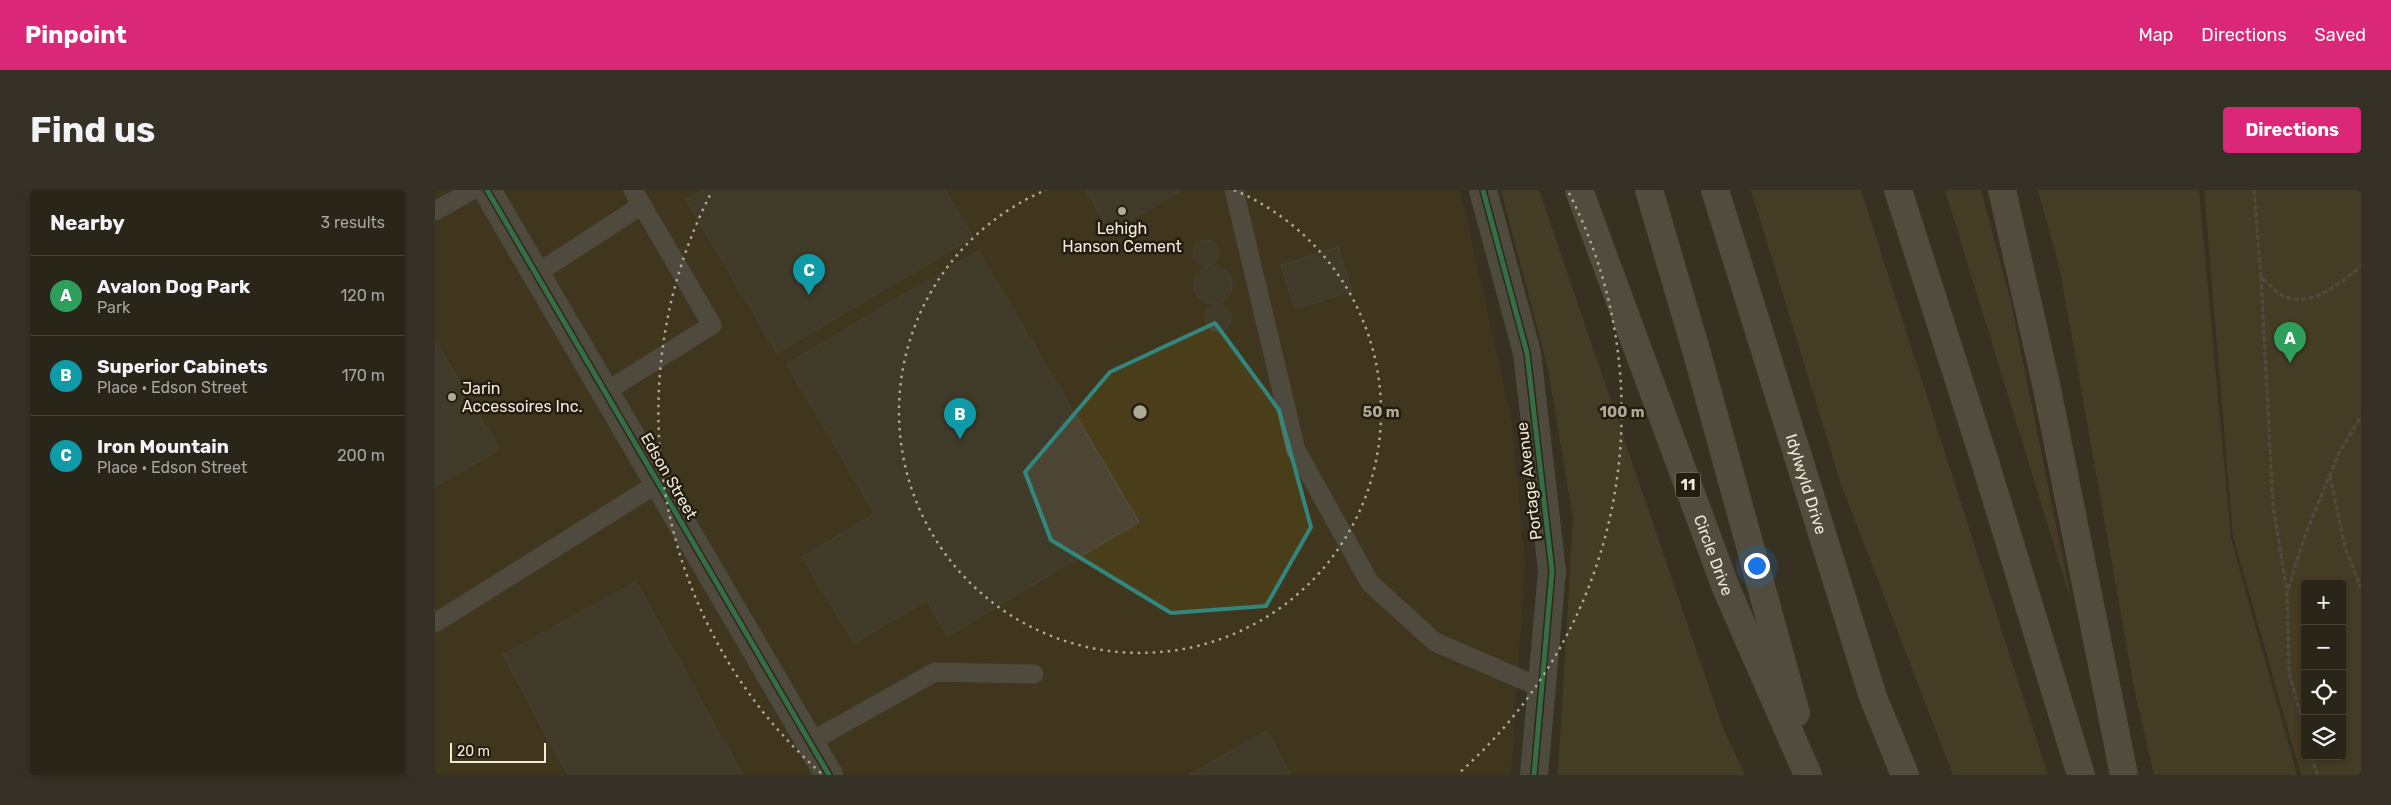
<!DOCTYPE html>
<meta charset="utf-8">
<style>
body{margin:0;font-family:Rubik,sans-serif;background:#353126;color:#f1f3f6}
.controls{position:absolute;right:15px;bottom:15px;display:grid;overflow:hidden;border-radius:5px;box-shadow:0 2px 8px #0003}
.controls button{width:45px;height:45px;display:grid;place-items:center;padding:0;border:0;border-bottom:1px solid #454238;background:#292519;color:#f1f3f6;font:25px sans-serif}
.scale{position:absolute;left:15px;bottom:12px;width:96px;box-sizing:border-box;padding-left:5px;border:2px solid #f0e9d8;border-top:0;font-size:14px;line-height:18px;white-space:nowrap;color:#f0e9d8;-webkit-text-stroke:4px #231d10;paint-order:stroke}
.you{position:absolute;left:1321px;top:375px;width:18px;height:18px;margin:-12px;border:4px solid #fff;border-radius:50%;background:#1a73e8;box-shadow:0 0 0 8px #1a73e833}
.badge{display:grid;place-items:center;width:32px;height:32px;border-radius:50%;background:#db2777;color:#fff;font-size:16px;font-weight:700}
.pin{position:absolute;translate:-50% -41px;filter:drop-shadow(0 1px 2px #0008)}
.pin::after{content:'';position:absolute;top:26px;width:18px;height:15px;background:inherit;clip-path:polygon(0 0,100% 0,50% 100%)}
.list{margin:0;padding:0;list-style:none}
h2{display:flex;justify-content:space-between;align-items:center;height:65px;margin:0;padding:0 20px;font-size:21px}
h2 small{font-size:16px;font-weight:400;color:#a5a5a2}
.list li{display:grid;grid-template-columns:32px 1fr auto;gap:15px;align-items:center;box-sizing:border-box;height:80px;padding:0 20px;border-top:1px solid #454238}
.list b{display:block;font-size:19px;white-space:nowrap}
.list p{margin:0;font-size:16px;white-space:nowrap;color:#a5a5a2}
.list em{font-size:16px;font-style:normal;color:#a5a5a2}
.icon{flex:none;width:28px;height:28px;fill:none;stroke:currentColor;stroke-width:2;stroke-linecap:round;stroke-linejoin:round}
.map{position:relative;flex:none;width:1926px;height:585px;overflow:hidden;border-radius:5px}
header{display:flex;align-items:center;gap:30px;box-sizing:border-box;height:70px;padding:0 25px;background:#db2777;color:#fff}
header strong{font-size:24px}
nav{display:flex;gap:28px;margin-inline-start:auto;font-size:18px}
.intro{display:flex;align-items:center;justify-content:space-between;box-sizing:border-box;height:120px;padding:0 30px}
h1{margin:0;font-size:35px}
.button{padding:12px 22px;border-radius:5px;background:#db2777;color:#fff;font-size:18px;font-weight:700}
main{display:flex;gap:30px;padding:0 30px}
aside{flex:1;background:#292519;border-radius:5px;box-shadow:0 2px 8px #0003}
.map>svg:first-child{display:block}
</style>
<header>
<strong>Pinpoint</strong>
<nav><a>Map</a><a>Directions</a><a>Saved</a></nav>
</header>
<div class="intro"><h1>Find us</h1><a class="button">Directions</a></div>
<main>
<aside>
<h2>Nearby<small>3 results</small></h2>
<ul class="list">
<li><span class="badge" style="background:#2e9e5b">A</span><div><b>Avalon Dog Park</b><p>Park</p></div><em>120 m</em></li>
<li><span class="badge" style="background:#0f9aa8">B</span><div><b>Superior Cabinets</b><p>Place · Edson Street</p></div><em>170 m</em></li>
<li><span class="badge" style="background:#0f9aa8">C</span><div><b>Iron Mountain</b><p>Place · Edson Street</p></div><em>200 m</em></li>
</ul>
</aside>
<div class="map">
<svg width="1926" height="585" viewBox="0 0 1926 585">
<rect width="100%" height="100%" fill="#373121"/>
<path fill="#4a3d19" d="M0,0H1025L1077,232L1090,373L1076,585H0Z"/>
<path fill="#584b2a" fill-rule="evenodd" d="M1066,0H1104L1288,538L1310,585H1123L1138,329L1113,179Z
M1316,0H1426L1613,585H1518L1406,294Z
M1510,0H1546L1575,108L1637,414Z
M1603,0H1764L1796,349L1862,585H1719L1700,503L1625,80Z
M1769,0H1926V585H1866L1798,346ZM1870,394H1907V566H1870Z"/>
<path fill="#4c4533" stroke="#595446" d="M267,0H510L538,47L342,163L251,10Z
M651,0H747L675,42Z
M758 63a13 13 0 1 1 26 0a13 13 0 1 1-26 0Z
M903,57L917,101L860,119L846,75Z
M543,61L704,332L512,446L492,410L419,453L367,367L440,324L352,174Z
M759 95a19 19 0 1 1 38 0a19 19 0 1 1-38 0Z
M770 128a13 13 0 1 1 26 0a13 13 0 1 1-26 0Z
M2,153L64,259L0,297V155Z
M201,392L220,426L307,585H133L68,465Z
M831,541L856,585H754Z"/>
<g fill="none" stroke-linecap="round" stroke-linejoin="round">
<path stroke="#706c64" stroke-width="3" stroke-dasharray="5 2.5" stroke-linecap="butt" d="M1819,0L1826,87C1833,93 1842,104 1850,107C1880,117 1905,93 1926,76
M1826,87L1838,315L1852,402
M1895,286L1910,357L1926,398
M1870,539L1854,483L1852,403L1869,348L1903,265L1926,226
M1877,566L1882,585"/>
<path stroke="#6c6860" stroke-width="19" d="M799,0L861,260L935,393L1000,452L1107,498
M0,21L38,0
M101,84L207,15
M170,202L277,135L198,0
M0,433L223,293
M375,552L500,482L599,484"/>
<path stroke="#6c6860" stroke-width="28" d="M52,0L394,585
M1048,0L1092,163L1117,381L1099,585"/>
<g stroke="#726d62" stroke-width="28">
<path id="s1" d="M1144,0L1291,398L1373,585"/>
<path d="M1214,0L1261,160L1361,523"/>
<path id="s2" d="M1280,0L1438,507L1470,585"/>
<path d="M1463,0L1550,272L1646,585"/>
<path d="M1567,0L1611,194L1689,585"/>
</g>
<defs>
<path id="cycleway" d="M52,0L394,585
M1048,0L1092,163L1117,381L1099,585"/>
</defs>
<use href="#cycleway" stroke="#231d10" stroke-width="8"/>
<use href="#cycleway" stroke="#33b770" stroke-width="5"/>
</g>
<path d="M0 0H1926V585H0ZM780,133L844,220L876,337L831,416L736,423L616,350L590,282L675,182Z" fill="#373121" fill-opacity=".55" fill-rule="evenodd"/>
<path fill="none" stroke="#31877e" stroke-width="4" stroke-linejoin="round" d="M780,133L844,220L876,337L831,416L736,423L616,350L590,282L675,182Z"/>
<g fill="none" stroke="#afa998" stroke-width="2.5" stroke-dasharray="2.5 5">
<path d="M799 0A241 241 0 1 1 611 0"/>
<path d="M386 583A482 482 0 0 1 276 3M1134 3A482 482 0 0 1 1024 583"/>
</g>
<g fill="#afa998" stroke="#231d10" stroke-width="2">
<circle cx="687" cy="21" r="5"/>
<circle cx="17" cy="207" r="5"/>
</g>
<g text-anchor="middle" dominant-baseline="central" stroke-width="5" stroke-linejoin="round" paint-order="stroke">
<rect fill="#231d10" stroke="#b2ac9c" stroke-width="1" x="1240.5" y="282.5" width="25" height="25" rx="4"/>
<g font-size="15" font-weight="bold" fill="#f0e9d8">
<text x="1253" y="295">11</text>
</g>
<g font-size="16" fill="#f0e9d8" stroke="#231d10">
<text x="687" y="38">Lehigh<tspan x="687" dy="18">Hanson Cement</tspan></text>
<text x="27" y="198" text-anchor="start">Jarin<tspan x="27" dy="18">Accessoires Inc.</tspan></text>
</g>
<g font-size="16" fill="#f0e9d8" stroke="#231d10">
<text transform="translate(234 286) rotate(60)">Edson Street</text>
<text transform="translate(1094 291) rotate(-97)">Portage Avenue</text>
<text stroke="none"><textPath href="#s2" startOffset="308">Idylwyld Drive</textPath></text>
<text stroke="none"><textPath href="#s1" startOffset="389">Circle Drive</textPath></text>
</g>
</g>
<circle cx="705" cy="222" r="8" fill="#afa998" stroke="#231d10" stroke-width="2.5"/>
<g font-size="15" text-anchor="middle" font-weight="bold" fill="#afa998" stroke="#231d10" stroke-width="5" stroke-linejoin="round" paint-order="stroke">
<text x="946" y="227">50 m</text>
<text x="1187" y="227">100 m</text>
</g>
</svg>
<div class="controls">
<button>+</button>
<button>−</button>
<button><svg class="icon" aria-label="locate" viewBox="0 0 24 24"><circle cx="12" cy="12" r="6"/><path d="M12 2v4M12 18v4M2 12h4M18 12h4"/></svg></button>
<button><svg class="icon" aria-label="layers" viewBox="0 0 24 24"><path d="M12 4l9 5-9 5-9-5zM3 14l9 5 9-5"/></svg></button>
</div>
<div class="scale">20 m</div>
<div class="you"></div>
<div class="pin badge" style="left:1855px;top:173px;background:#2e9e5b">A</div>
<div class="pin badge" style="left:525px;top:249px;background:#0f9aa8">B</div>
<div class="pin badge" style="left:374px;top:105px;background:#0f9aa8">C</div>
</div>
</main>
